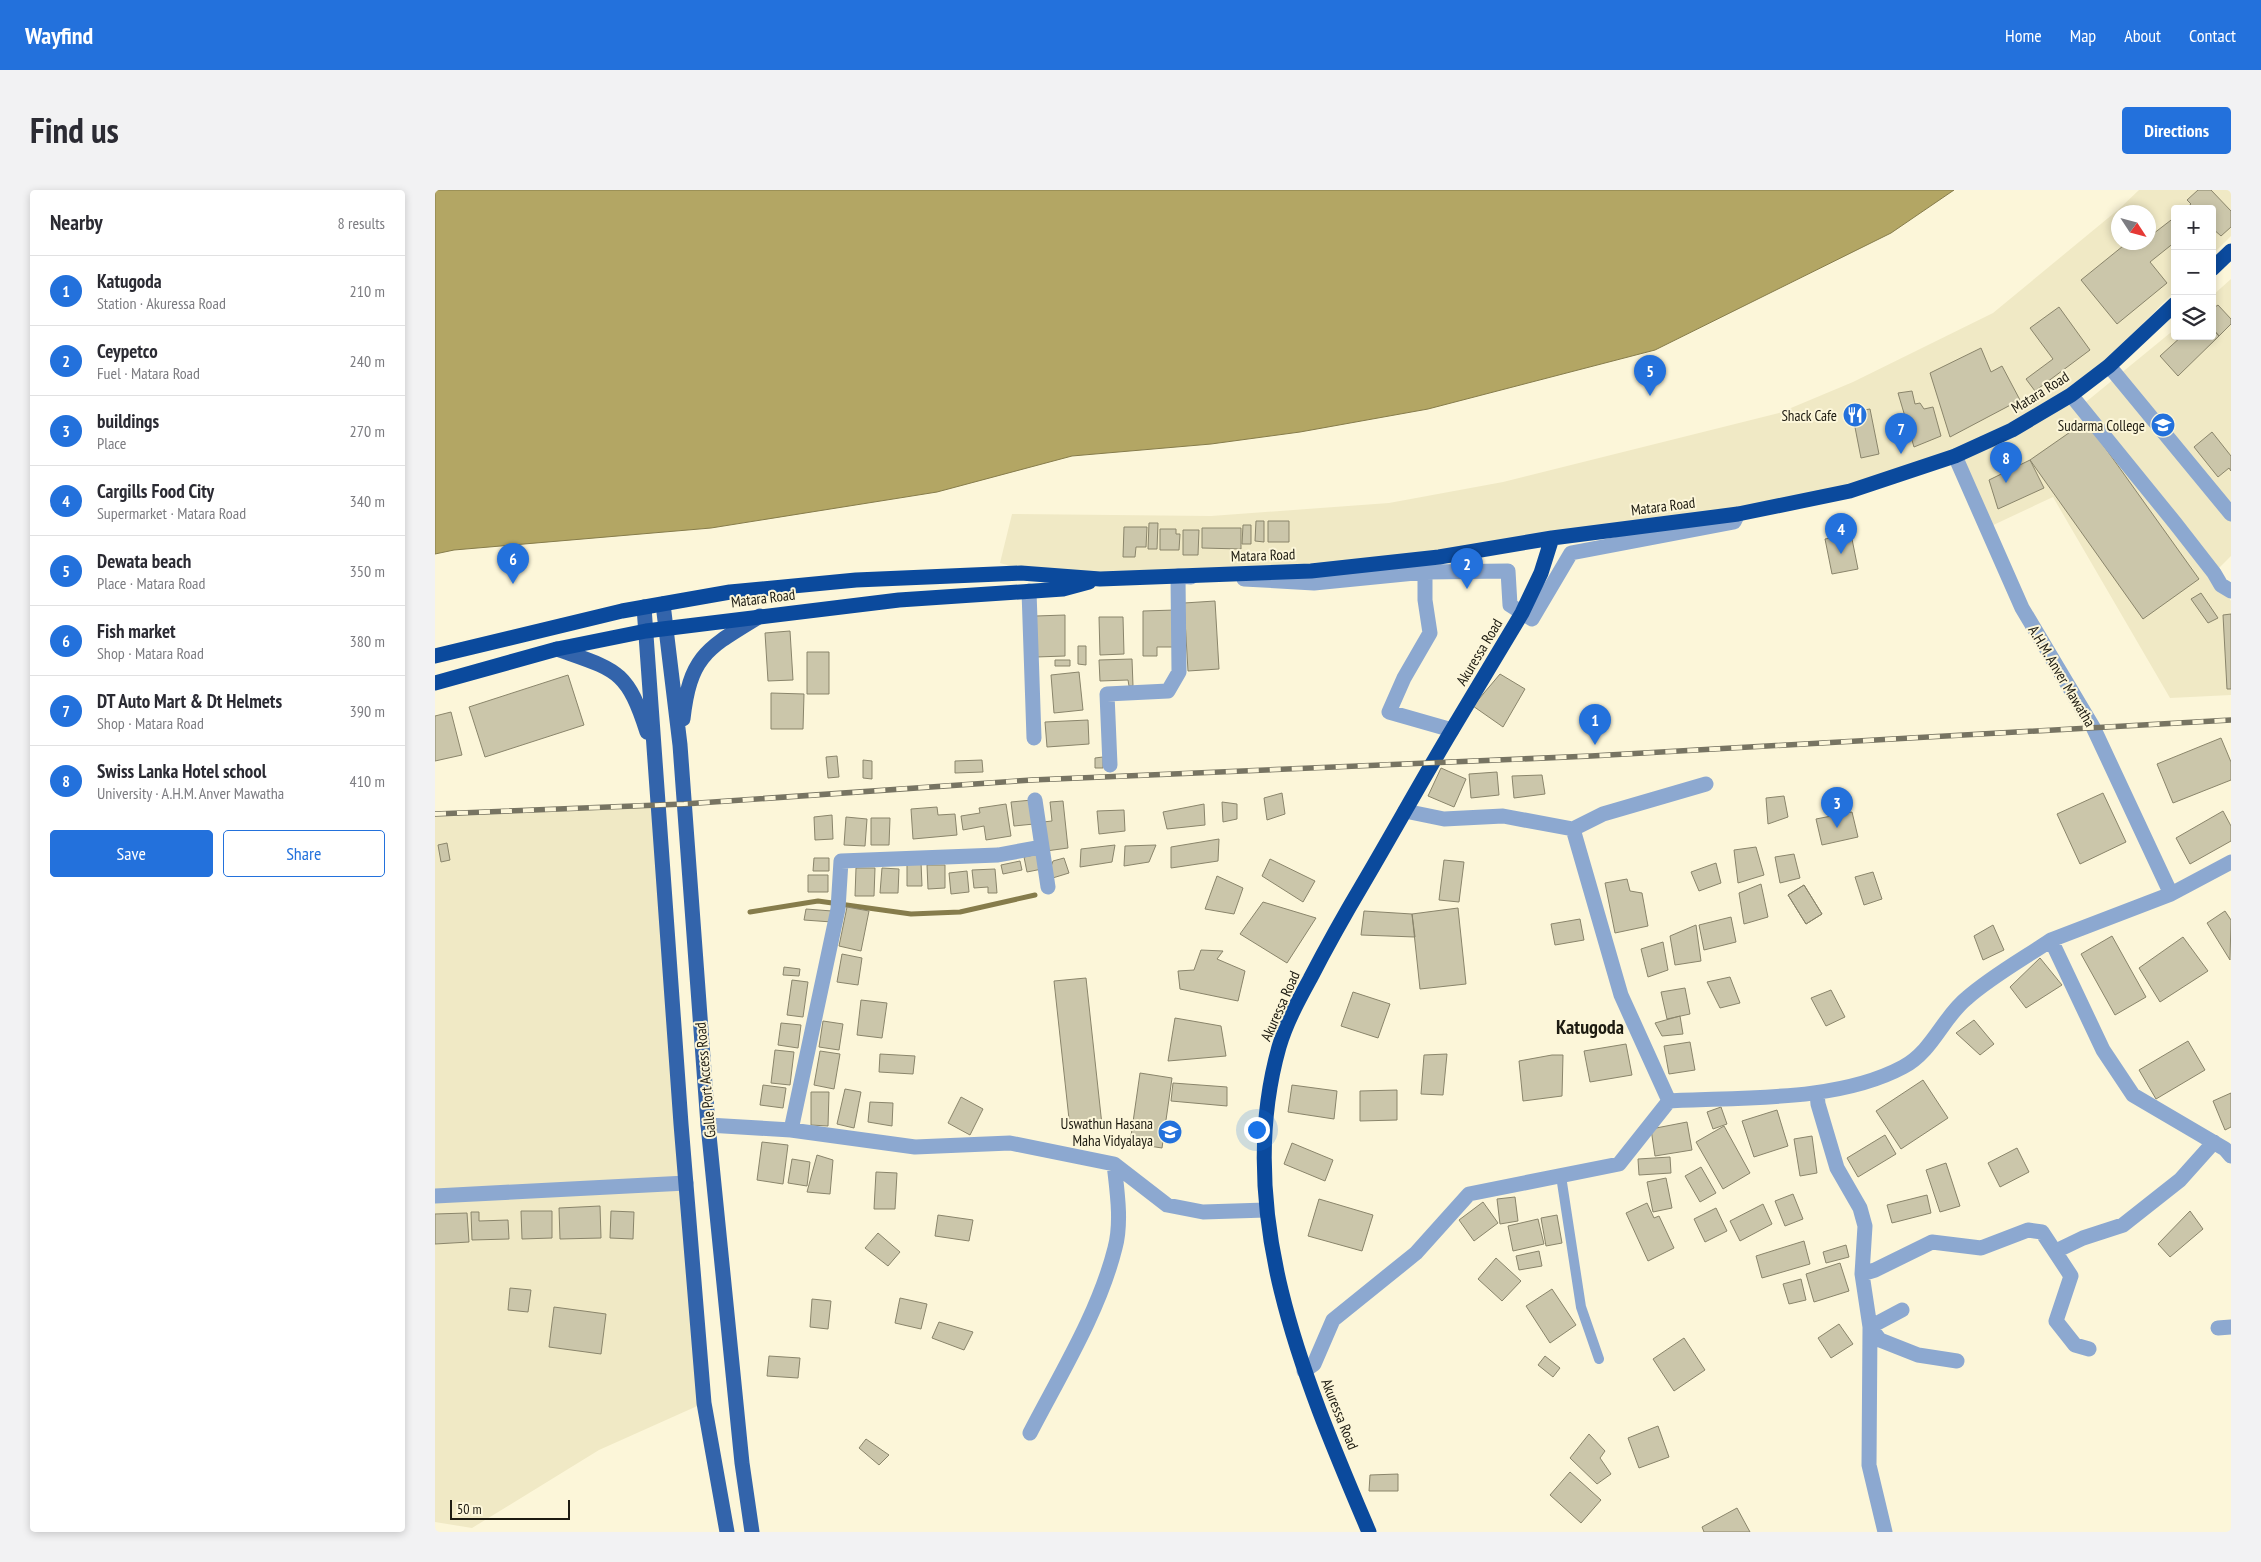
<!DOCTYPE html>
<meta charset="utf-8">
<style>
body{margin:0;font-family:"PT Sans Narrow",sans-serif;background:#f2f2f3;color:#2b2b33}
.controls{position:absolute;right:15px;top:15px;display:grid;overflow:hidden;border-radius:5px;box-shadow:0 2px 8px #0003}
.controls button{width:45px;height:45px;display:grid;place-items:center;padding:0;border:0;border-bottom:1px solid #e1e1e2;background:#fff;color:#2b2b33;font:25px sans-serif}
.compass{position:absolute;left:1676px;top:15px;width:45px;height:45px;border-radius:50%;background:#fff;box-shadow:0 2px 8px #0003;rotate:126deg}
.scale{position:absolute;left:15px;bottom:12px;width:120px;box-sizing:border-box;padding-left:5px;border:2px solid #1d1b11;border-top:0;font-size:14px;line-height:18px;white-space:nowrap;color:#1d1b11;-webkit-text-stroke:4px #fcf6d9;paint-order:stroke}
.you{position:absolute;left:821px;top:939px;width:18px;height:18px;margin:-12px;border:4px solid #fff;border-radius:50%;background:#1a73e8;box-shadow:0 0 0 8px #1a73e833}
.badge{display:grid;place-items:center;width:32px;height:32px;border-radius:50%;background:#2371dc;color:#fff;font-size:16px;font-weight:700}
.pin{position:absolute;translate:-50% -41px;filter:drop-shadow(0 1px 2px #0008)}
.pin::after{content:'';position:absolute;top:26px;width:18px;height:15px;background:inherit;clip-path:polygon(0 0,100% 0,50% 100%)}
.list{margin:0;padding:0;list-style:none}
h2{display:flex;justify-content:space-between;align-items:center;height:65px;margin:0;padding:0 20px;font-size:21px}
h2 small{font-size:16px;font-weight:400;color:#7c7c81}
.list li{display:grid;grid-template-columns:32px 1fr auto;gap:15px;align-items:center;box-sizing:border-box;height:70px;padding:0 20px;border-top:1px solid #e1e1e2}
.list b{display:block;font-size:19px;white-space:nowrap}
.list p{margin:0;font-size:16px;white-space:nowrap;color:#7c7c81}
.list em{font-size:16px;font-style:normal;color:#7c7c81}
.actions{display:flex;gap:10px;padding:15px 20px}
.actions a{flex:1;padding:11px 0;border:1px solid #2371dc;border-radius:5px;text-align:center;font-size:18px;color:#2371dc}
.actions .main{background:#2371dc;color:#fff}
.icon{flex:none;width:28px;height:28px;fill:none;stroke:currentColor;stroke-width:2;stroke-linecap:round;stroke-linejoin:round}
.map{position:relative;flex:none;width:1796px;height:1342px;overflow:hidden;border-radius:5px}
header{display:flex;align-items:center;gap:30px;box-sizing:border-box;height:70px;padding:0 25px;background:#2371dc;color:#fff}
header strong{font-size:24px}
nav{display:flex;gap:28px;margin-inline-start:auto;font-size:18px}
.intro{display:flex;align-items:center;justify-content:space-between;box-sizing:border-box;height:120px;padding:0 30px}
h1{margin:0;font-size:35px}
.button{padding:12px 22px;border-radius:5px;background:#2371dc;color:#fff;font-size:18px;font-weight:700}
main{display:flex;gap:30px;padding:0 30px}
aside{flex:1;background:#fff;border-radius:5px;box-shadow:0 2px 8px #0003}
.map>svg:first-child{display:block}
</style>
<header>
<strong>Wayfind</strong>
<nav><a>Home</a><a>Map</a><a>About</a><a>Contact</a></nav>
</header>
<div class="intro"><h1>Find us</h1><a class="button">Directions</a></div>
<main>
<aside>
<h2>Nearby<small>8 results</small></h2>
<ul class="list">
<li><span class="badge">1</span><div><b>Katugoda</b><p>Station · Akuressa Road</p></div><em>210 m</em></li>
<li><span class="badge">2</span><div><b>Ceypetco</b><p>Fuel · Matara Road</p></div><em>240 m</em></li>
<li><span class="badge">3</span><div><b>buildings</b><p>Place</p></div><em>270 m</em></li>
<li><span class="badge">4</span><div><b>Cargills Food City</b><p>Supermarket · Matara Road</p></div><em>340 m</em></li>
<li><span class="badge">5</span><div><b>Dewata beach</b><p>Place · Matara Road</p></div><em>350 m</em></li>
<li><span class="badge">6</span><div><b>Fish market</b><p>Shop · Matara Road</p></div><em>380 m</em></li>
<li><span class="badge">7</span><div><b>DT Auto Mart &amp; Dt Helmets</b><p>Shop · Matara Road</p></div><em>390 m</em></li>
<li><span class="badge">8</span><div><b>Swiss Lanka Hotel school</b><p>University · A.H.M. Anver Mawatha</p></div><em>410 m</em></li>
</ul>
<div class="actions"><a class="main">Save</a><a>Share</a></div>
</aside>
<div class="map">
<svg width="1796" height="1342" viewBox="0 0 1796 1342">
<rect width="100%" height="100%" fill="#fcf6d9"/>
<path fill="#f0e9c5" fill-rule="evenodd" d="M1704,0H1796V46L1777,65V19H1740V101L1637,205L1646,216L1740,139V146H1777V106L1796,89V366L1779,383L1796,411V505L1735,508L1618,307L1552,338L1520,266L1415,301L876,381L603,384L565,373L577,324L776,326L954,313L1068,292L1344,223L1418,192L1558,123L1684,19ZM1684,22H1714V52H1684Z
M223,614L269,1213L164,1260L37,1338L0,1332V624Z"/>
<path fill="#b3a664" stroke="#867c4b" d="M0,0H1519L1456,43L1220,160L993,219L865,242L776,254L637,266L502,302L276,338L19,360L0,364Z"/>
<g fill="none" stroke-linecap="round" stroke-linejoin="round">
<path stroke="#867c4b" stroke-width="5" d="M315,722L383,711L476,724L525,722L600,705"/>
</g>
<path fill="#cbc6aa" stroke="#8a856b" d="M1763,0H1776L1796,21V37L1786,46L1777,38V19H1750L1756,14L1752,10Z
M1740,27V52L1715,72L1732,93L1682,134L1646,90L1693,52H1714V47Z
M1783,115L1796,129V134L1784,146L1777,138V119Z
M1624,117L1655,160L1600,201L1591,189L1618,169L1595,138Z
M1777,138L1784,146L1743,186L1725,166L1747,146H1777Z
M1546,158L1556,182L1567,176L1585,210L1515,247L1495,183Z
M1477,201L1480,214L1485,213L1489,219L1498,217L1506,246L1479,257L1463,203Z
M1435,219L1444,264L1426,268L1417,222Z
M1651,231L1764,389L1708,429L1595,270Z
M1777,242L1796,266V281L1794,278L1783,287L1759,257Z
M1595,270L1609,298L1563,319L1554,290Z
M821,331H829V352L820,351Z
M833,331H854V352H833Z
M714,333H723L722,359H713Z
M808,335H816V354H807Z
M689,337H712L711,357H701L700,367H688Z
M767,338H806V359L767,358Z
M725,339H741V344H745L744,360H725Z
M748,340H764L763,365H748Z
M1416,344L1423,379L1397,384L1390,349Z
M1766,403L1783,428L1773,433L1756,409Z
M780,411L784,479L753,481L749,413Z
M740,420V457H722V466H708V421Z
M1796,424V499H1792L1788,425Z
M630,425V466L601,467V426Z
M664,427H688L689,464L665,465Z
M355,441L358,490L333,491L330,443Z
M643,456H651V475L643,474Z
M372,462H394V504H372Z
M697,469L698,496H694L693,490L665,491L664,470Z
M620,470H635V476H620Z
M644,482L648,520L619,523L616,485Z
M1065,484L1090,499L1068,537L1038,516Z
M133,485L149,535L50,567L34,517Z
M336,503L369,504L368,539H336Z
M16,522L27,565L0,571V526Z
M653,530L654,554L612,557L610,532Z
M1786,548L1796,572V590L1738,613L1722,574Z
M402,566L404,587L393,588L391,567Z
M668,567V578H660V568Z
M428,570L437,571V589L428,588Z
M547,570L548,582L520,583V571Z
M1006,578L1031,589L1019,617L993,606Z
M1062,582L1064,605L1036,608L1034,584Z
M1107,585L1110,604L1079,608L1077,586Z
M847,603L850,624L832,630L829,608Z
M1668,603L1691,652L1645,674L1622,624Z
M1349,606L1353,627L1333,634L1331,608Z
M597,610L599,634L579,636L576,612Z
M628,611L633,658L611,661L608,632L617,631L615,612Z
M787,612L802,614V629L788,632Z
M571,614L576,646L551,650L549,636L528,640L526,626L545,623L544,618Z
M769,614L770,635L732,639L728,622Z
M502,617L503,625L520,624L522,645L478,649L476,619Z
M689,620L690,641L664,644L662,621Z
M1788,621L1796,636V651L1755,674L1741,648Z
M1417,622L1423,647L1387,655L1381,629Z
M397,625L398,649L380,650L379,627Z
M411,627L432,629L430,656L409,655Z
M436,628H455L454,655H436Z
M784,649L783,671L736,678V657Z
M12,653L15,670L6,672L3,655Z
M680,655L677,672L645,677L646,659Z
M721,655L714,672L689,676L690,656Z
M1321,657L1329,685L1303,693L1299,660Z
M604,664L607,679L592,682L589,667Z
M1359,664L1365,688L1345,693L1340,667Z
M379,668H394V681H378Z
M629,668L634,683L611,690L618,671Z
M835,669L880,691L868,712L827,686Z
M1009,670L1029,672L1024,712L1004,710Z
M585,671L587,680L568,684L566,675Z
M472,672H486L487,696H472Z
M1281,673L1286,693L1264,701L1256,682Z
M492,675H510V698L493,699Z
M421,678H440L439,706H420Z
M447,678L464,679L463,703H445Z
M560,679L562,703H553V697L539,698L537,680Z
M532,681L534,702L516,704L514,683Z
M1438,682L1447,709L1429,715L1420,687Z
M373,685H393V702H373Z
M782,686L808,698L799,724L770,719Z
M1192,689L1195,701L1207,703L1213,736L1180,743L1170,693Z
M1326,694L1333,727L1309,734L1304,703Z
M1369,695L1387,724L1371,734L1353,705Z
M1369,695L1387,724L1371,734L1353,705Z
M828,712L881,728L852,773L805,744Z
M412,717L434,721L426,761L404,756Z
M1023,718L1031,794L985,799L977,724Z
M371,719L397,721V732L369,730Z
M929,721L977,724L980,747L926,745Z
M1790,721L1796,730L1795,770L1772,733Z
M1296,727L1301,752L1269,760L1264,735Z
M1145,729L1149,750L1120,755L1116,734Z
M1261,735L1266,771L1240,775L1235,746Z
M1558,735L1569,760L1548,770L1539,746Z
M1677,746L1711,807L1680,825L1646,764Z
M1748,747L1773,781L1725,812L1704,778Z
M1228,752L1233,780L1213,787L1206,759Z
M766,760L788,761L782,769L810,781L803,811L745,799L743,781L759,780Z
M407,764L427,768L423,795L402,792Z
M1605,768L1627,795L1591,818L1575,797Z
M349,777L365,779L364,786L348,785Z
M1295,787L1305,813L1285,818L1272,792Z
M651,788L667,935L635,938L619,791Z
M357,790L373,792L368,827L352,825Z
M1250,798L1255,824L1232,829L1226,802Z
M1396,800L1410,827L1391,836L1376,808Z
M918,802L955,814L943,848L906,836Z
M426,810L452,813L447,848L422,845Z
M1245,826L1248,844L1227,846L1220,833Z
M740,828L786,836L791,866L733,871Z
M1539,830L1559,854L1545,865L1521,843Z
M388,831L408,834L404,860L384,857Z
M346,833L366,835L363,858L343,855Z
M1753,851L1770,880L1721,909L1704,880Z
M1255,852L1260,880L1234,884L1229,856Z
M1191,854L1197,885L1155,892L1149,861Z
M340,860L359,862L355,895L336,893Z
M385,861L405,864L399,899L379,895Z
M445,864L480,866L478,884L444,882Z
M1012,864L1008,905L986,904L989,865Z
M1117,865H1128L1127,906L1088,911L1084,871Z
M705,883L737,888L727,958L695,953Z
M1488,890L1513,928L1466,959L1441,921Z
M738,893L792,897V916L736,911Z
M328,895L351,898L348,918L325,915Z
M857,895L902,901L899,929L853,922Z
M410,899L426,902L419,938L402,934Z
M962,900V930L925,931V901Z
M376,902H394L393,936L376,935Z
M1796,903V937L1790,940L1778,911Z
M526,907L548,919L535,945L513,933Z
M435,912L458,913L457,936L433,932Z
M1286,917L1292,934L1278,939L1272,922Z
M1342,920L1353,956L1319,967L1307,931Z
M1252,932L1257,960L1220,966L1216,939Z
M1289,936L1315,983L1288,999L1261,952Z
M1450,945L1461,964L1423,987L1412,968Z
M1377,946L1382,983L1365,986L1359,949Z
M327,952L353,955L348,994L322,990Z
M857,953L898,970L890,991L849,974Z
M1582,958L1594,982L1565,997L1553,973Z
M382,965L398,970L395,1004L372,1002Z
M1235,967L1236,983L1204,985L1203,969Z
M357,969L375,972L372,996L353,993Z
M1511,973L1525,1016L1505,1022L1491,980Z
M1266,977L1281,1003L1265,1012L1250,986Z
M441,982L462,983L460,1019H439Z
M1231,988L1237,1018L1218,1022L1212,992Z
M1358,1004L1368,1029L1350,1036L1340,1011Z
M1492,1005L1496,1023L1457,1033L1452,1015Z
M1080,1007L1083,1031L1065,1034L1062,1009Z
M884,1009L938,1025L927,1061L873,1046Z
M1048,1012L1063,1033L1039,1051L1024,1030Z
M1212,1013L1219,1028L1224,1026L1239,1058L1213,1071L1191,1023Z
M1328,1014L1337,1034L1305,1051L1295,1031Z
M165,1016L166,1048L125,1049L124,1018Z
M1281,1018L1292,1041L1270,1052L1259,1029Z
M86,1021H117V1048L87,1049Z
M176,1021L199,1022L198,1049L175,1048Z
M1755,1021L1768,1039L1735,1067L1723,1054Z
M36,1022H44V1031L73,1030L74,1049L37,1050Z
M32,1023L34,1052L0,1054V1024Z
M503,1025L538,1030L534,1051L500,1046Z
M1122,1025L1127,1053L1111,1056L1106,1028Z
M1103,1029L1109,1054L1078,1061L1073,1036Z
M443,1043L465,1062L453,1076L430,1058Z
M1369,1051L1375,1074L1327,1088L1321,1066Z
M1411,1055L1414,1067L1391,1073L1388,1062Z
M1104,1061L1107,1076L1084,1080L1081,1066Z
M1061,1068L1086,1091L1067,1111L1043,1089Z
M1405,1073L1414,1101L1379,1112L1371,1084Z
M1366,1089L1371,1110L1354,1114L1348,1094Z
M75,1098L96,1100L93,1122L73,1120Z
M1117,1099L1141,1135L1115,1153L1091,1116Z
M465,1108L492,1114L486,1139L460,1133Z
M377,1109L396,1111L393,1139L375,1137Z
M119,1117L171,1124L166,1164L114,1157Z
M504,1132L538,1142L529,1160L497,1148Z
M1404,1134L1418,1154L1396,1168L1383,1148Z
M1249,1148L1270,1180L1239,1201L1218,1169Z
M334,1166L365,1168L363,1188L332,1186Z
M1110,1166L1125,1178L1118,1187L1103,1175Z
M1223,1236L1234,1267L1204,1278L1193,1248Z
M1154,1244L1170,1261L1165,1268L1176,1284L1162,1294L1135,1268Z
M431,1249L454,1265L444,1275L424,1258Z
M1135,1282L1166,1310L1146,1333L1115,1305Z
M963,1284V1301H934L935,1285Z
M1302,1318L1315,1342H1269L1267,1337Z"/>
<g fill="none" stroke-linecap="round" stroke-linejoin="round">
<path stroke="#8ca8d0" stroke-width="10" d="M1126,986L1146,1117L1164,1169"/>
<path stroke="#8ca8d0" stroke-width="15" d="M1674,176L1796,324
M1636,205L1740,333L1779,383L1786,395L1796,401
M1520,266L1587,418L1658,537L1736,704
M990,382V410L995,443L969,488L954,522L1017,540
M809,389L879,393L990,382L1073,381L1075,415L1097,429L1136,363L1299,332L1303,324
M594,401L599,548
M675,575L672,504L733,501L744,482L743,386L756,387
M600,610L613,697
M970,621L1009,629L1068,626L1138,639L1168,624L1271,594
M1138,639L1186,805L1234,911
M1796,672L1736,704L1616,750L1668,860L1698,905L1790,959L1796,966
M1382,903L1383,914L1402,978L1425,1018L1430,1036L1427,1084L1435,1137L1434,1275L1450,1342
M273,935L356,940L480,957L575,953L679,974L732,1015L768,1022L831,1020
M356,940L403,719L406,671L563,665L606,657
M0,1006L251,993
M1621,1061L1648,1048L1688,1035L1745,990L1779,952
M1427,1084L1440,1080L1497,1052L1546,1058L1593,1040L1607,1042L1636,1086L1621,1131L1640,1155L1654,1159
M1467,1120L1435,1137L1445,1150L1483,1165L1522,1171
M1783,1138L1796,1137
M869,1181L879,1174L898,1130L981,1063L1034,1004L1184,974L1234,911C1307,907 1403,912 1468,877C1498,861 1508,827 1532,808C1557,786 1588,769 1616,750
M595,1243C625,1185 664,1122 680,1058C687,1032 682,1001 679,974"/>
<path stroke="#3364ab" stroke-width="15" d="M228,414L245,555L273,935L307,1273L317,1342
M209,417L246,934L269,1213L292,1342
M122,459C181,480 192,479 212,542
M248,529C255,465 273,458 325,426"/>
<path stroke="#0b4a9d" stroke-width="15" d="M1777,79L1796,61
M0,466L187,421L295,402L421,390L586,383L665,389L876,381L1004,367L1117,348L1303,324L1415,301L1520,266L1577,240L1636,205L1674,176L1740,114
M0,493L122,459L211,441L464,410L628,399L654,392
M934,1342C870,1191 797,1024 844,857C851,833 863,811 875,789C892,756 910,724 929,692C959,641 987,590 1017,540C1040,501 1064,462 1087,423L1106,383L1117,348"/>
<defs>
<path id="rail" d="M0,624L249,614L597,590L1156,566L1796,530"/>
</defs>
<use href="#rail" stroke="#777462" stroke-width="5.5"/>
<use href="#rail" stroke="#fcf6d9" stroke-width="4" stroke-dasharray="11" stroke-linecap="butt"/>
</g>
<defs>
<symbol id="restaurant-disc" viewBox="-11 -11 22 22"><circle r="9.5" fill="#2371dc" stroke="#fcf6d9"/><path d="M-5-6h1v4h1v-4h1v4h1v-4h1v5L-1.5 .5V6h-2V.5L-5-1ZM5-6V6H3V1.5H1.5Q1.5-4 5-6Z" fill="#fff"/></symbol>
<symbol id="school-disc" viewBox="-11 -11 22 22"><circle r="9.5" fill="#2371dc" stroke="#fcf6d9"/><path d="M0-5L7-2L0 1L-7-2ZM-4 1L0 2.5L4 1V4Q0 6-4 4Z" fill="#fff"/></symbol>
<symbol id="university-disc" viewBox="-11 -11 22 22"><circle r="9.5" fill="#2371dc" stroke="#fcf6d9"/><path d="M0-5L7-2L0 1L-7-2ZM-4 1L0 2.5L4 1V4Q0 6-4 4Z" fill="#fff"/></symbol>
</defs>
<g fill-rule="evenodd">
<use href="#restaurant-disc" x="1406" y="211" width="28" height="28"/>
<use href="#school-disc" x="1714" y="221" width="28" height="28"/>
<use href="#university-disc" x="721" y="928" width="28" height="28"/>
</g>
<g text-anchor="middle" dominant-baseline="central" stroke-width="4" stroke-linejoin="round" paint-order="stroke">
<g font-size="15" fill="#1d1b11" stroke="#fcf6d9">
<text transform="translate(1605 202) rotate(-32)">Matara Road</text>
<text transform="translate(1228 316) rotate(-7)">Matara Road</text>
<text transform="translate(828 365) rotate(-2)">Matara Road</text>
<text transform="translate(328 408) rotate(-7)">Matara Road</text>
<text transform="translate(1044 462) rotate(-59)">Akuressa Road</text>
<text transform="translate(1627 486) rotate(59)">A.H.M. Anver Mawatha</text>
<text transform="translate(845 816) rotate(-66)">Akuressa Road</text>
<text transform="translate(270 890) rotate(-95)">Galle Port Access Road</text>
<text transform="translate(905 1224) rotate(68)">Akuressa Road</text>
</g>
<g font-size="15" fill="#1d1b11" stroke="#fcf6d9" text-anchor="end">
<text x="1402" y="225">Shack Cafe</text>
<text x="1710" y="235">Sudarma College</text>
<text x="718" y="933">Uswathun Hasana<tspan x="718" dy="17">Maha Vidyalaya</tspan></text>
</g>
<g font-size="20" font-weight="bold" fill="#1d1b11" stroke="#fcf6d9">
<text x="1155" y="837">Katugoda</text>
</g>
</g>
</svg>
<div class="controls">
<button>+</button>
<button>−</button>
<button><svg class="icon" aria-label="layers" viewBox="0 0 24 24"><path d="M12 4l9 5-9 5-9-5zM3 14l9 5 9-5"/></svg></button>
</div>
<svg class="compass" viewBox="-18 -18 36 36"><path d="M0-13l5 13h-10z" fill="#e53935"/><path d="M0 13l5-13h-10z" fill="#7c7c81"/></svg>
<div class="scale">50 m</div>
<div class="you"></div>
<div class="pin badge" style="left:1160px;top:555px">1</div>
<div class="pin badge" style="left:1032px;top:399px">2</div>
<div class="pin badge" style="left:1402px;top:638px">3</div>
<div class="pin badge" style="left:1406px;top:364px">4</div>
<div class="pin badge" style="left:1215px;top:206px">5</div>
<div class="pin badge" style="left:78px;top:394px">6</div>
<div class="pin badge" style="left:1466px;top:264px">7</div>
<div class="pin badge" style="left:1571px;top:293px">8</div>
</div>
</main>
